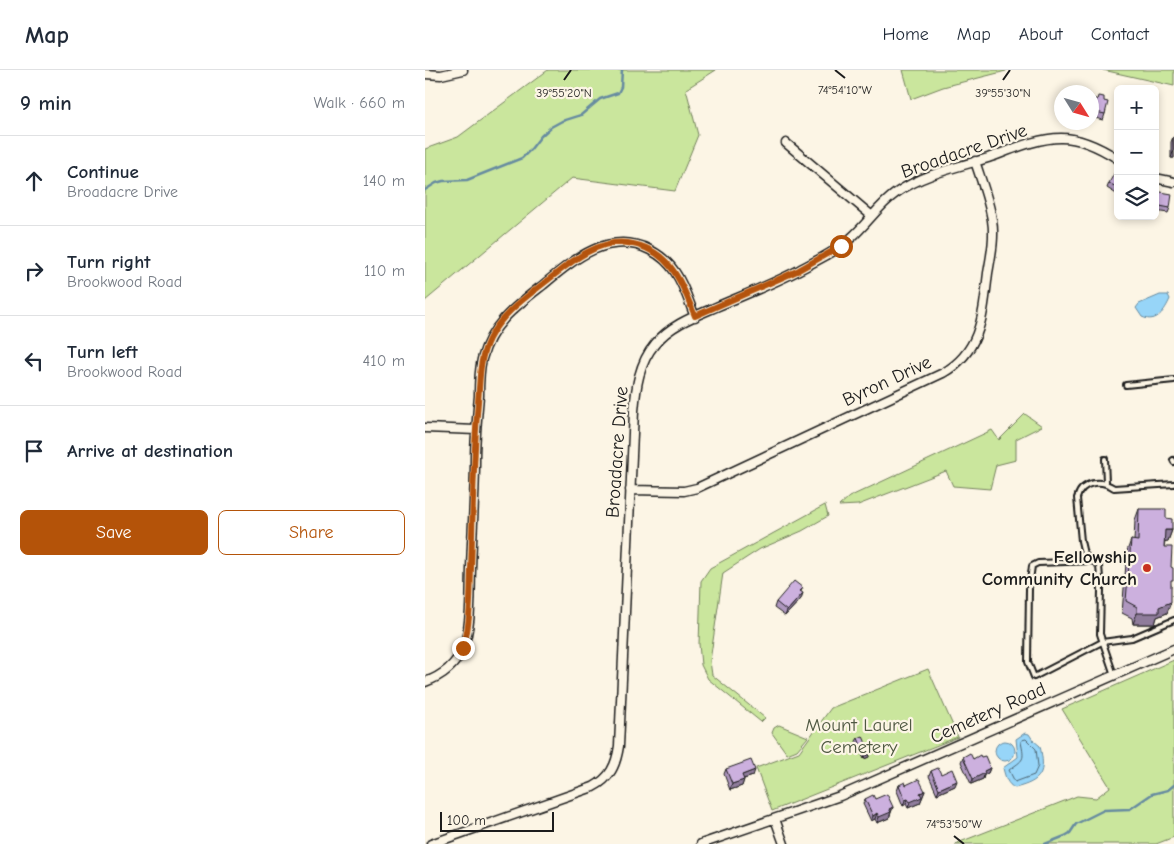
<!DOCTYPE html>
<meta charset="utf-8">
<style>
body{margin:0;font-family:"Comic Neue",sans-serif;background:#f6f6f7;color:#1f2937}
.controls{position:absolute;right:15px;top:15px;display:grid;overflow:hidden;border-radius:8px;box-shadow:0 2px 8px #0003}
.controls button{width:45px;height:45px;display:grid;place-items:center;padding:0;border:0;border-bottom:1px solid #e0e1e3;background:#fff;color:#1f2937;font:25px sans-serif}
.compass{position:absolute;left:629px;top:15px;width:45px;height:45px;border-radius:50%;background:#fff;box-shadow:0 2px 8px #0003;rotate:127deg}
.scale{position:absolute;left:15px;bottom:12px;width:114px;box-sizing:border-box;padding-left:5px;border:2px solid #1c1c1c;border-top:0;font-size:14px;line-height:18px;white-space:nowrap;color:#1c1c1c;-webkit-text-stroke:4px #fcf5e5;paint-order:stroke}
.stop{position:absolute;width:15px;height:15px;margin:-11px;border:4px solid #b45309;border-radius:50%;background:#fff}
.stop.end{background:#b45309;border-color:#fff;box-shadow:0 1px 5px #0008}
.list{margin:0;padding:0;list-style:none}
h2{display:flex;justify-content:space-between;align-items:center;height:65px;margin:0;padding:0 20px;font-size:21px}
h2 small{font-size:16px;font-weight:400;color:#747a83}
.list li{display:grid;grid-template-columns:32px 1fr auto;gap:15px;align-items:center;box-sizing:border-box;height:90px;padding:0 20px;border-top:1px solid #e0e1e3}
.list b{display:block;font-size:19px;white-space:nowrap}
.list p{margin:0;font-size:16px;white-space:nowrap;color:#747a83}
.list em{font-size:16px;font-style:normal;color:#747a83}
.actions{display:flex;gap:10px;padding:15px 20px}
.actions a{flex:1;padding:11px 0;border:1px solid #b45309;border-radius:8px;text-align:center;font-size:18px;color:#b45309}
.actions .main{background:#b45309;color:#fff}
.icon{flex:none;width:28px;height:28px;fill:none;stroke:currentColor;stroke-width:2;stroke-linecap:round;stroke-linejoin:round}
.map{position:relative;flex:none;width:749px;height:774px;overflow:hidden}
header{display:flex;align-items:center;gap:30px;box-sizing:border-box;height:70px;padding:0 25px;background:#fff;border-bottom:1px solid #e0e1e3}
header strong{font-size:24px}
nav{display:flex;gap:28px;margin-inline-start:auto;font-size:18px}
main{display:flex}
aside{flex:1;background:#fff}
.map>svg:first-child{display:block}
</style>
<header>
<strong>Map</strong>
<nav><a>Home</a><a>Map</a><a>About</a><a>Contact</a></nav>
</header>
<main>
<aside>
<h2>9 min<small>Walk · 660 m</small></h2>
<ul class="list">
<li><svg class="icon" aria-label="ahead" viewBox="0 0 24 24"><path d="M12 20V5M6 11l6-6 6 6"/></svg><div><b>Continue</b><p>Broadacre Drive</p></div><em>140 m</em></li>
<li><svg class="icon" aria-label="right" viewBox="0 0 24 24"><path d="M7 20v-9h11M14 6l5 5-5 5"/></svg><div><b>Turn right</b><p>Brookwood Road</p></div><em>110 m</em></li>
<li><svg class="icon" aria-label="left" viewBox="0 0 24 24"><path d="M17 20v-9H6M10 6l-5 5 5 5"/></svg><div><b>Turn left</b><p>Brookwood Road</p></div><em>410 m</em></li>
<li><svg class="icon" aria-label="arrive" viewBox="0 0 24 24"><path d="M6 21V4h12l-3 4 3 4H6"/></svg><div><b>Arrive at destination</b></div></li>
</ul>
<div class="actions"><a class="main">Save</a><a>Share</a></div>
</aside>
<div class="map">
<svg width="749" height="774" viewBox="0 0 749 774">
<rect width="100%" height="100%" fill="#fcf5e5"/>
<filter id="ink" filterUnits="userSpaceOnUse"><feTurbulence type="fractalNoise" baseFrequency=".02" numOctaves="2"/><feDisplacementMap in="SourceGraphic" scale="10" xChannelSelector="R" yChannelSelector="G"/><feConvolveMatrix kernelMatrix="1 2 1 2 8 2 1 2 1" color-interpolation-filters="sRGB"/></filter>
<g filter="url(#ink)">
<path fill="#cae69d" stroke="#73815c" d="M123,0H291L261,19L273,65L250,121L147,108L0,231V79L33,67Z
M478,0H581V1L518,17L486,29Z
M678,0H749V16Z
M600,344L617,356L591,369V390L571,395L565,419L528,416L521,401L433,435L414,436L424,427L567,360L574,370Z
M400,435L403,446L377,461L335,479L298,503L285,591L287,605L340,648L336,652L283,609L276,595L274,574L276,511L285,498Z
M749,590V767L731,774H530L652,726L671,728L685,717L637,639Z
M503,599L533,667L347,741L331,698L374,682L406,638Z
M354,655L383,667L372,680L362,684L347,663L349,658Z"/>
<path fill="#97d5f8" stroke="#668ba0" d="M735,225H743L745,229C740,240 732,254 717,247L711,238L714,234Z
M600,663L604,664L608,670L615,676C621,703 617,711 590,718C582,715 580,706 578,698L593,687L591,669Z
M570 681a10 10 0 1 1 20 0a10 10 0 1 1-20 0Z"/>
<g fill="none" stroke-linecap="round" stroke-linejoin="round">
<path stroke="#4d6674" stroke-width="1" d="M597,670L601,669L611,679L613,696L609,705L590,712L584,700C599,689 600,691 596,672Z"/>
<path stroke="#668ba0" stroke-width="2.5" d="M0,120L11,113L18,111L42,110L97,88L106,79L116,66L126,57L137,51L156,45L175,29L193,23L196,17L197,0
M620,774L640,766L645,763L651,754L679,740L705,739L727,724L743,720L749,715"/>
<defs>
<path id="lane" d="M701,315L749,310
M680,389L681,412
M748,390L749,392
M668,491L613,493L607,496L604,518L603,592L609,607L677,572L707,568L749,550
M689,605L675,564L676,520L674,496L659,484L656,471L652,428C657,411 676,409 689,418L749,414"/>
<path id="street" d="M0,4L16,5L38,0
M361,73L447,146
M730,108L749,112
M0,358L51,360
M205,420L259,421L272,418L518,303C557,281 558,243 563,203C566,186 570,167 567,150C564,130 556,110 550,91
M0,612C17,606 31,595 38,578C47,556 45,523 46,499C47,463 50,426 50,390C50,369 52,348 54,326C54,314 54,301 57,289C66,254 91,236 118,215C148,190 184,159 225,180C235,185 244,193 250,202C259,215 264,232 270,247
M350,749L359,774
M6,774L168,717C185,708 191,696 194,676L209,341C211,317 214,293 230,274C245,255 270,246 291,237C319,225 348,214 374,200C392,190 411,182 426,168C442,154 454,135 471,123C498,104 533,97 563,88C586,80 612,68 636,68C657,68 676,78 693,89
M276,774L415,726L749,579"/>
</defs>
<use href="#lane" stroke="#1c1c1c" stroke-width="8"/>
<use href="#street" stroke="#1c1c1c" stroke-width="11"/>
<use href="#lane" stroke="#fcf5e5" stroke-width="4"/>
<use href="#street" stroke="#fcf5e5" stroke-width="8"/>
</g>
<path fill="#af97bf" stroke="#1c1c1c" d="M666,28L679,31L680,44L678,50L666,47Z
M748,67L749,88H746V72Z
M693,104V125L682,118L684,113Z
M730,121L745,138L743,143L730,141Z
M714,439L741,448L747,460L743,471H740L739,477L746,516L742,543L732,547L730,554H708L707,548L697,543L702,481L706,470L709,471L710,450Z
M378,518L376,521V529L360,546L349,538L351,532Z
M433,668L444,687L439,689L431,671Z
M538,687L548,689L556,687L565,698L563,703L559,705L558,709L546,714L536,692Z
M301,699L328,706L319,709L317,716L305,720L299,704Z
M506,701L516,704L530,716L512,724L504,706Z
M474,715H481L500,721L495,733L483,738L481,734L478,736L472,721Z
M440,729H450L468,737L464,748L452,753L450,749L446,751L438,734Z"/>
<path fill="#8f7b9b" stroke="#1c1c1c" d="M748,82H749V88H746Z
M740,460H747L743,471L736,472Z
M378,523L376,529L360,546L362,541Z
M746,532L742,543L732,547L730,554H708L712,543Z
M445,684L444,687L439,689L440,686Z
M565,698L563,703L559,705L558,709L546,714L548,709L559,701Z
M330,700L328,706L315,710L317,705Z
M319,710L317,716L305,720L307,714Z
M532,711L530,716L512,724L514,719Z
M500,721L495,733L483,738L485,732L495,723Z
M483,729L481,734L478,736L480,730Z
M468,737L464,748L452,753L454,747L464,739Z
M452,743L450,749L446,751L448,746Z"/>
<path fill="#ccb0de" stroke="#1c1c1c" d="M673,26L679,27V31L683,32L680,44L666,41V28L672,30Z
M748,67H749V82H748Z
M690,102L693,104V118L684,113Z
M730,121L747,124L745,138L730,135Z
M714,439H741V448L747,449V460H740L739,477H747L746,497L748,498V510H746V532L734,537V543H712V537L701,531L706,470L713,471Z
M369,511L378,518L375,521L378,523L362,541L351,532Z
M438,666L445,684L440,686L433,668Z
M545,683L548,689L555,685L556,687L560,686L565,698L559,701L560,703L548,709L538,687Z
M326,690L330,700L317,705L319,710L307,714L301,699Z
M513,698L516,704L527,699L532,711L514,719L506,701Z
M494,709L500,721L495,723L497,727L485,732L483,729L480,730L474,715L480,712L481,715Z
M462,724L468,737L464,739L466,742L454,747L452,743L448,746L440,729L448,725L450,729Z"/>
</g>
<g fill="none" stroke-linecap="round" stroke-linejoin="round" filter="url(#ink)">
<path stroke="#b45309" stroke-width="6" d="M38,578C46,553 45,525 46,499C48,443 48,387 53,332C55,311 54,289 64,269C77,242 106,224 128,206C148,190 175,169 203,173C245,179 256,212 270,246L372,201L416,176"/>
</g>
<path fill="none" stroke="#1c1c1c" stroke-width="2" d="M410,0L420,8M139,10L146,0M578,10L585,0M529,766L539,774"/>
<circle fill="#c8321e" stroke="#fcf5e5" stroke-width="2" cx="722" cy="498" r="5"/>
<g text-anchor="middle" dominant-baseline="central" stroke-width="4.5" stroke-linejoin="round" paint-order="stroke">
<g font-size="19" fill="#1c1c1c" stroke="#fcf5e5">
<text transform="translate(539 81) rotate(-19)">Broadacre Drive</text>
<text transform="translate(462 311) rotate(-25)">Byron Drive</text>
<text transform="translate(192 382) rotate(-86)">Broadacre Drive</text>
<text transform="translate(563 643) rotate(-24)">Cemetery Road</text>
</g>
<g font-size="19" font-weight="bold" fill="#1c1c1c" stroke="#fcf5e5" text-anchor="end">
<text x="712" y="487">Fellowship<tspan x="712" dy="22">Community Church</tspan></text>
</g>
<g font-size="19" fill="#505943" stroke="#fcf5e5">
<text x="434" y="655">Mount Laurel<tspan x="434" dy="22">Cemetery</tspan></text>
</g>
</g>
<g font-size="12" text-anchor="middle" fill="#1c1c1c" stroke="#fcf5e5" stroke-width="4.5" stroke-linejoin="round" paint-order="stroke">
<text x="420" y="24">74°54'10"W</text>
<text x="139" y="27">39°55'20"N</text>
<text x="578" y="27">39°55'30"N</text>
<text x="529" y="758">74°53'50"W</text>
</g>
</svg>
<div class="controls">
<button>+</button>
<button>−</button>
<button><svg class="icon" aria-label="layers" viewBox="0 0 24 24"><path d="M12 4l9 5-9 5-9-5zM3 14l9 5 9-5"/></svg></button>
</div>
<svg class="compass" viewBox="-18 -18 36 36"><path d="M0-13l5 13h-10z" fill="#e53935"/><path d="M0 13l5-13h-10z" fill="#747a83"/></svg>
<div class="scale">100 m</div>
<div class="stop" style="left:416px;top:176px"></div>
<div class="stop end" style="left:38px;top:578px"></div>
</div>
</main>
